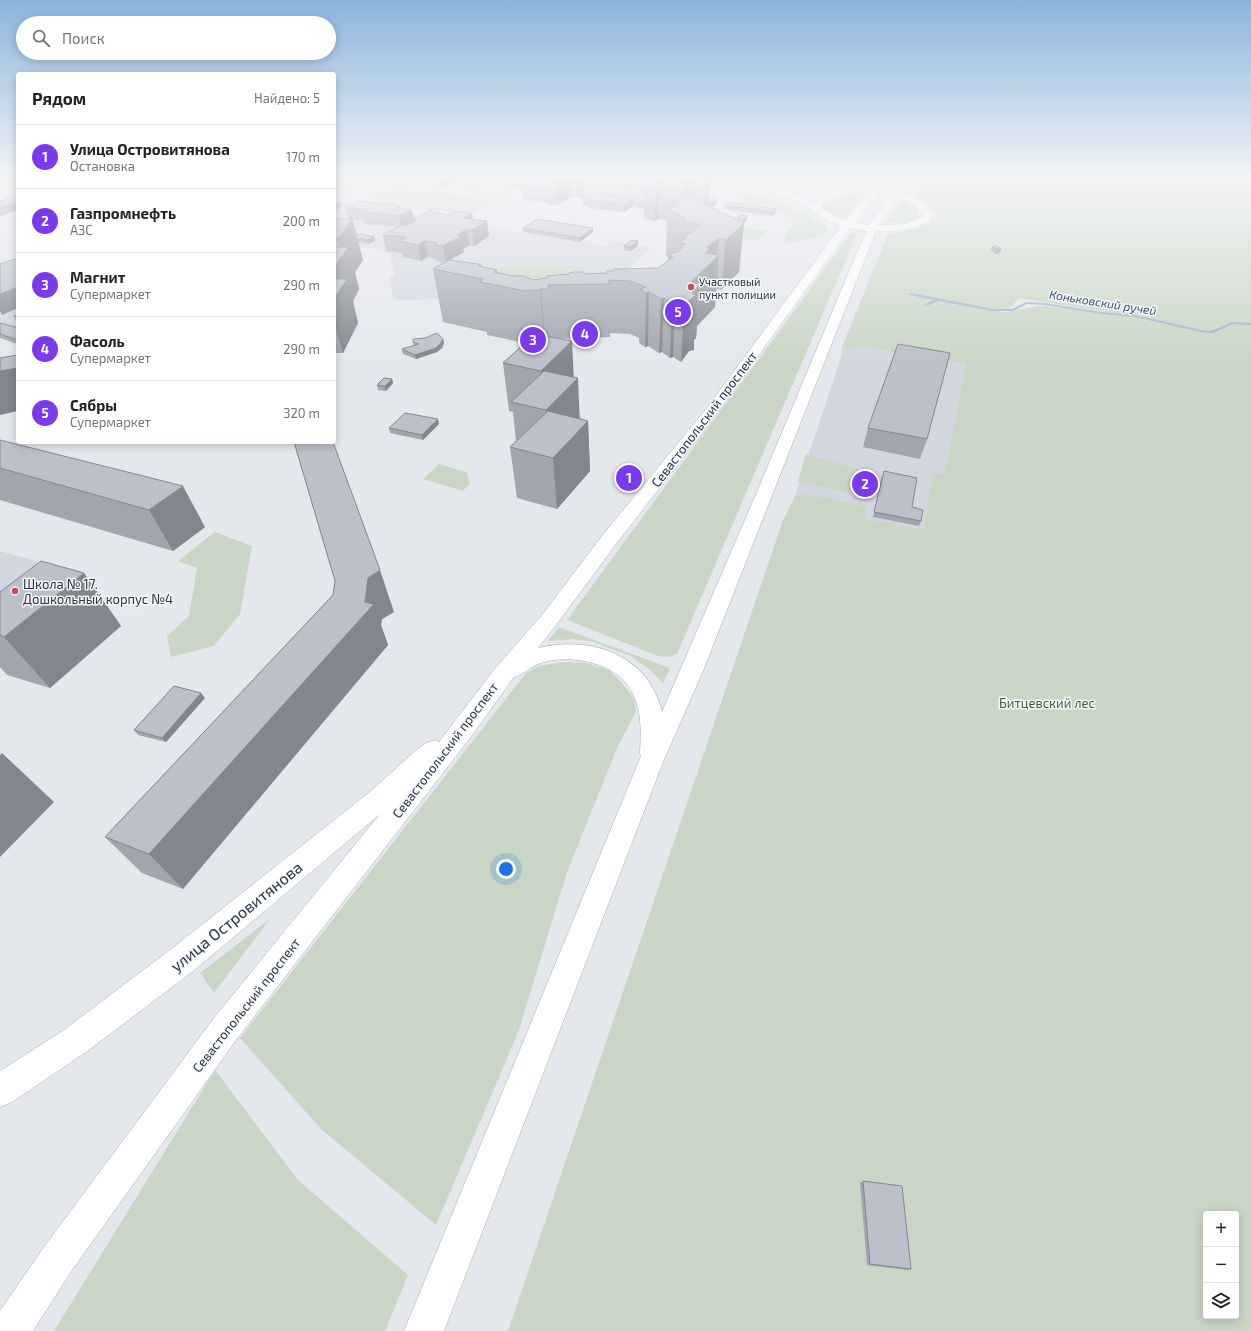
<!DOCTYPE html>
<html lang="ru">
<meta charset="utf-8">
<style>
body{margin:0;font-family:"Exo 2",sans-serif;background:#f2f2f2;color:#222}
.controls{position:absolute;right:12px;bottom:12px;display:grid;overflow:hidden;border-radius:4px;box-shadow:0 2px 10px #0003}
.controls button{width:36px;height:36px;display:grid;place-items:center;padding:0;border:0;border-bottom:1px solid #e0e0e0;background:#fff;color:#222;font:20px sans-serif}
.you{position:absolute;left:506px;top:869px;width:14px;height:14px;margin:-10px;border:3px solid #fff;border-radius:50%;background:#1a73e8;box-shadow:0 0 0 6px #1a73e833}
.badge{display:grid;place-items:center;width:26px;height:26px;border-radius:50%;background:#7c3aed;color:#fff;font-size:13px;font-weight:700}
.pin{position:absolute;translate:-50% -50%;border:2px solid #fff;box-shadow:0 1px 4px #0006}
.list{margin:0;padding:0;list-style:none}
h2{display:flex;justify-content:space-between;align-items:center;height:52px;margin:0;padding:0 16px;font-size:17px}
h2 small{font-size:13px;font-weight:400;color:#767676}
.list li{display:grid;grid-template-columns:26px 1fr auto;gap:12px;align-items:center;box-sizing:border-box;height:64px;padding:0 16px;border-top:1px solid #e0e0e0}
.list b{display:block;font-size:15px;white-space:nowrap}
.list p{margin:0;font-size:13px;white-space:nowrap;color:#767676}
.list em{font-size:13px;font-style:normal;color:#767676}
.icon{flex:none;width:22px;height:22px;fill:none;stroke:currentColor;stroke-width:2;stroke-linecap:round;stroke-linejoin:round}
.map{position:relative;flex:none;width:1251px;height:1331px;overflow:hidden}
.search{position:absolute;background:#fff;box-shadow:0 2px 10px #0003;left:16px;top:16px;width:320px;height:44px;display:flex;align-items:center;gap:10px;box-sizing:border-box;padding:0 14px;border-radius:22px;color:#767676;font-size:15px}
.panel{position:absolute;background:#fff;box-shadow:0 2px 10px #0003;left:16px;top:72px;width:320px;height:372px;border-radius:4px}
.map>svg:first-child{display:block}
</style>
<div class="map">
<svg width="1251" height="1331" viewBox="0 0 1251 1331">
<rect width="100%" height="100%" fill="#e4e7ec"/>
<path fill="#d2d6de" d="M334,201L520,233L523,232L606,246L613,241L652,247L608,286L568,296L397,300L393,297L390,277L395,275L390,255L372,248L334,247Z
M18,278V344L0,338V285Z
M856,346L966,364L944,475L933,473L923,529L866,519L867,506L807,494L795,496L842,354V347L854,349Z
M0,551L60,568L0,613Z"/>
<path fill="#c9d6c5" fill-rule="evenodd" d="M346,176H403L386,183L377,182L346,195L334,193V181Z
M924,176H1251V1331H508L783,520L795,496L807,494L867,506L866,519L923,529L933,473L944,475L966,364L856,346L854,349L842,347L887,236C904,229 927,232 937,216L936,211L913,191ZM1019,298L1119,314L1120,315L1046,306C1028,306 1014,313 996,312L1010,308ZM1206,1214H1236V1316H1206Z
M395,185L493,201L468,216L363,198Z
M468,185L511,192L500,198L457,191Z
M852,193L865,194L845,217C837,218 827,214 822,207L823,201L835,196Z
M746,194C780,199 794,207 822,223L826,226L828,231L824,234L783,245L785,235L794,223L793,220C779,209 745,208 727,206L736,204Z
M901,202C909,201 915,206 918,212L916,219L908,223H886Z
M732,226L767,231L758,241L722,235Z
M851,233L857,234L677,654L668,657L658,656L567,620L811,288H813L811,287Z
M582,266L581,287L487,288L492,267Z
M806,454L856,469L866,478L867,486L857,491L848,493L798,481Z
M439,464L466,472L470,483L463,491L423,479Z
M215,532L252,546L240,614L214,646L171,657L167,636L189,616L197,568L178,561Z
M559,627L670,668L663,683L650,670L631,656L590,641L573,639L548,641Z
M564,662L586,663L609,670L623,684L634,699L636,712L618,746L567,872L519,1030L436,1225L321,1129L240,1038L526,673L539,666Z
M270,919L214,993L200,973Z
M215,1070L298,1180L408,1275L385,1331H54Z"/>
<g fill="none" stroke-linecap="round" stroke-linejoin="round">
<path fill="#9fb4cc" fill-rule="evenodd" d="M911,293L993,309H1012L1026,302L1045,303L1102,312L1135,315L1201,330L1211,331L1232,322L1251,323V325L1233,324L1213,333L1201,332L1135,317L1102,314L1045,305L1027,304L1013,311H993L939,301L926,306H925V304L934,300L910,295L909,294Z"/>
<defs>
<path id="secondary" d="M656,176H679L784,189L812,202C829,188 851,188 873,188L885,176H895L882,189L892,190L905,176H914L900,193C917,198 923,200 932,215L930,221C913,230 895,233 876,231L703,671L663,762L444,1331H404L641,756L640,753C641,734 642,714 634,696C621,663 571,653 541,663C531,666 524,674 514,677L470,738L236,1040L70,1273L33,1331H0V1311L44,1247L214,1018L380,814L192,972L86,1052L12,1102L0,1107V1071L64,1030L170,950L371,791L414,752L426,743L435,740L439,742L493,671L542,615L602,536L706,409L841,226L828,221L799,202L785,197L766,193L660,179ZM856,193H868L845,221L827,212L821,205C832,196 843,195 856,193ZM878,194L889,196L869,225L855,223ZM897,198C908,201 916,205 922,215L921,217L906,224L879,225ZM850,228L866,231L757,492L662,712C649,655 591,635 538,648L556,625L616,544L716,415Z"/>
</defs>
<use href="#secondary" stroke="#a9aeb7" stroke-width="1"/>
<use href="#secondary" fill="#fff" fill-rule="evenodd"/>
</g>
<path fill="#a1a5ae" d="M9,176H18V177Z
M407,176H582L593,178V179L644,187V176H710L709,198L717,204L711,207L737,219V218L740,215L747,220L744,223L739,272L721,290L716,289L715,307L697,326L696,338L694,340V350L689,351L681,362L673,357L670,358L662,352L659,353L648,346L645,347L639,343V338L630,334L610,333V337L559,339L573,377L580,418L588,421L590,471L557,509L517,498L510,447L516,441L513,412L509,411L503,363L525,343L487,335V332L443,322L433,269L444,262L437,261L436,259L428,257L421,261L403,257L402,253L386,251L383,235L397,227L365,224V221L353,219L357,235L374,237L375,241L368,244L358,242L363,260L355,272L359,289L353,301L358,323L343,353H334V219H348L345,207L399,205L400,208L414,219L472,214L473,219L489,236L474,246L470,245L463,249L464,252L450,260L497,270L498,273L532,280L584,274L607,273V271L658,268L669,260L668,259V258L666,256L667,220L658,219L655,221L644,219V208L633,206L624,212L590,208V207L583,205L582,198L572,196L558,205L547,204V202L523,200L522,189L459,179L441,188L430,186V184L409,182Z
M724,205L776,209L775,212L773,216L724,209Z
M523,228L593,232L580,242L523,232Z
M638,245L631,251L624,250V246Z
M992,247L1001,249L1000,253L995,254L990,251Z
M18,315V321H16L14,316Z
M0,323L14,327L18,326V344L0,338Z
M443,339L444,343L442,348L437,352L416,359L403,354L402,349L414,346L413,342Z
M392,379L393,383L386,391L378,390L377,385Z
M439,424L423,440L390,433L389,428Z
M868,428L927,439L920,459L863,447Z
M0,440L205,527L173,551L0,500Z
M882,476L912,507L921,521L919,526L873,517Z
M84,573L121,626L50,688L7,675L0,667V592Z
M335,581L394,612L382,619L381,625L388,645L183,889L142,873L105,837L333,595Z
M205,698L166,742L138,735L134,730Z
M863,1181L911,1269L907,1270L867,1265L860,1183Z"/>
<path fill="#83868d" d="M440,176H459V179L441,188Z
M556,176H571L572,196L558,205Z
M576,176H582L583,194H577Z
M656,176H659L658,219L655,221Z
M686,176H696L694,215L683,217L685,177Z
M706,176H710L708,205L717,200V204L710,207L703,217Z
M633,199V206L624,212V205Z
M18,201V210L0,216V207Z
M340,203L341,207L334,211V206Z
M399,205L401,215L412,210L414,220L413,219V222L402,228L399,216L396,207Z
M776,209L775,212L773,216V212Z
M472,214L474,228L487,221L489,236L474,246L472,230L467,229L470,245L463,249L464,252L446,263L443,246L457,235L464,218Z
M747,216V220L744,223V219Z
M352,219L363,260L355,272L359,289L353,301L358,323L343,353L334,323V299L338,292L334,276V268L342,256L338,239Z
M744,223L739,272L721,290L726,240Z
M593,228V232L580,242V238Z
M374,237L375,241L368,244L367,240Z
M719,238L717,257L719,255L715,307L697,326L696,338L694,340V350L689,351L681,362L684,307L691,282L706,248Z
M425,241L428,257L421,261L418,245Z
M638,241V245L631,251V247Z
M996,249H1001L1000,253L995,254Z
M18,287V308L2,315L0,311V294Z
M541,289L545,343V344L540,290Z
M649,292L648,346L645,347L646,293Z
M664,298L662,352L659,353L661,299Z
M675,302L673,357L670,358L672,303Z
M443,339L444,343L442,348L437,352L416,359L415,355Z
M572,341L574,382L578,378L580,427L588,421L590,471L557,509L553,458H550L546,410H545L541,371Z
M18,368V411L0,415V371Z
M392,379L393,383L386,391L385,386Z
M438,419L439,424L423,440L422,435Z
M183,486L205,527L173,551L149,510Z
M380,570L394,612L382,619L381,625L388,645L183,889L149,854L365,602L368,578Z
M84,573L121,626L50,688L4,637Z
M201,693L205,698L166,742L162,738Z
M2,753L54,802L0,857V755Z"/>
<path fill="#bbc0ca" stroke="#83868d" d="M461,176H521L522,185Z
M582,176L593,178L591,179L644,187V204L633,203V199L591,192L587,195L577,194L583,190Z
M676,176H686L685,177Z
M591,192L633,199L624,205L589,200L591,199L582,198Z
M18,195V201L0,207V201Z
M690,197L744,223L726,240L719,238L706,248H710L705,253L719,255L691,282L700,284L697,288L690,290L695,293H692L697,296L693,297L684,307L675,302L672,303L664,298L661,299L649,292L646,293L640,289L646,287L630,281L609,280V284L548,285V289H541L540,290L525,291L480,282L483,279L433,269L448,260L478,264L481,265L479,266L497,270L494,272L513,276H525L532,280L547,278V276L569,274V273L574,272H584V274L607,273V271H613V269L658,268L673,257H669L671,253L678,252L685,244L679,243L687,237L685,235L692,232L700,225L693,222H688L683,219L685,218L670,211L671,210L668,208L676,206L678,200Z
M709,198L717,200L708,205Z
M359,201L399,205L396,207L412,210L399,216L363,212L366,210L345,207Z
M334,202L340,203L334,206Z
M727,202L776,209L773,212L724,205Z
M430,211L448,215L456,211L472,214L464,218L487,221L472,230L467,229L457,235L461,236L443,246L434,245L437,243L425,241L418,245L399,241L406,237L383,235L402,225L405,226L416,220L413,219Z
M740,215L747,216L744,219L737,218Z
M334,219H352L338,239H334Z
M537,219L593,228L580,238L523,228Z
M360,234L374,237L367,240L357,238V235Z
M632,240L638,241L631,247L624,246Z
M997,246L1001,249H996L992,247Z
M334,247H348L334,268Z
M18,258V287L0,294V264Z
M334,279H347L334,299Z
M18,315V318L14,316Z
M0,323L14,327L18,326V340L0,334Z
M437,333L443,339L441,343L436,348L415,355L402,349L419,344L413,342V339L425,338Z
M535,334L572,341L541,371L503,363Z
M898,344L950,353L927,439L868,428Z
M18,355V368L0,371V358Z
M544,371L578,378L546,410L511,402Z
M384,378L392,379L385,386L377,385Z
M548,411L588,421L553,458L510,447Z
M405,413L438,419L422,435L389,428Z
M0,440L183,486L149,510L0,468Z
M294,442H333L380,570L368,578L365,602L374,604L149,854L105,837L333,595L335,581Z
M884,471L917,478L912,507L923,510L921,521L874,512Z
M41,561L84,573L4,637L0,635V592Z
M174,686L201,693L162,738L134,730Z
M863,1181L902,1186L911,1269L870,1264Z"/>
<linearGradient id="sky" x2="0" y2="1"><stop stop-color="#8bb4dd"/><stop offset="0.49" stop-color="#f3f4f6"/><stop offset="1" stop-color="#f3f4f6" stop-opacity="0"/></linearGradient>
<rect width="1251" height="362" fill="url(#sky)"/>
<g fill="#d1495b" stroke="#f4f6f9" stroke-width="1.5">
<circle cx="691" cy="287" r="4"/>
<circle cx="15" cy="591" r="4"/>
</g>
<g text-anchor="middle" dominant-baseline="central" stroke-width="3" stroke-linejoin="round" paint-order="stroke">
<g font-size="11" fill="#2b3445" stroke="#f4f6f9" text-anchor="start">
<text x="699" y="281">Участковый<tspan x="699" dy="13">пункт полиции</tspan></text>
</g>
<g font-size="12" font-style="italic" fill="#34527a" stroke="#f4f6f9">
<text transform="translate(1103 302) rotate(9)">Коньковский ручей</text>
</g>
<g font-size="13" fill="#2b3445" stroke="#f4f6f9">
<text transform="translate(704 419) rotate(-53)">Севастопольский проспект</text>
<text transform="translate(445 750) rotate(-53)">Севастопольский проспект</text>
<text transform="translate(246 1005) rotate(-52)">Севастопольский проспект</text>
</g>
<g font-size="13" fill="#2b3445" stroke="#f4f6f9" text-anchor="start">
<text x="23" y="584">Школа № 17.<tspan x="23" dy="15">Дошкольный корпус №4</tspan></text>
</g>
<g font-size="13" fill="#3f6138" stroke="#f4f6f9">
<text x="1047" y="703">Битцевский лес</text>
</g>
<g font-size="16" fill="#2b3445" stroke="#f4f6f9">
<text transform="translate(236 916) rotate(-39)">улица Островитянова</text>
</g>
</g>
</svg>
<div class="controls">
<button>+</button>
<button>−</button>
<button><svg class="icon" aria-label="layers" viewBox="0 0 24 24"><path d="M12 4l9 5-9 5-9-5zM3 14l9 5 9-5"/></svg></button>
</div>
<div class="you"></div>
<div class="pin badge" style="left:629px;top:478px">1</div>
<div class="pin badge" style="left:865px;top:484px">2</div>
<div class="pin badge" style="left:533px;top:340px">3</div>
<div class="pin badge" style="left:585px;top:334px">4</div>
<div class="pin badge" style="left:678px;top:312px">5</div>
<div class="search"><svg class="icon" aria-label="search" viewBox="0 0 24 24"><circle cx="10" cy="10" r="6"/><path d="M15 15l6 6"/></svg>Поиск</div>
<section class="panel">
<h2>Рядом<small>Найдено: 5</small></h2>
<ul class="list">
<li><span class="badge">1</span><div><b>Улица Островитянова</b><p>Остановка</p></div><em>170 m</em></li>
<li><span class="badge">2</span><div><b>Газпромнефть</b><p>АЗС</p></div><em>200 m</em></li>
<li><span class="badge">3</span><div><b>Магнит</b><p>Супермаркет</p></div><em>290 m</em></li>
<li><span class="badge">4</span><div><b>Фасоль</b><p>Супермаркет</p></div><em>290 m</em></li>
<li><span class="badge">5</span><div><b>Сябры</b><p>Супермаркет</p></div><em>320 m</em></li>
</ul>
</section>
</div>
